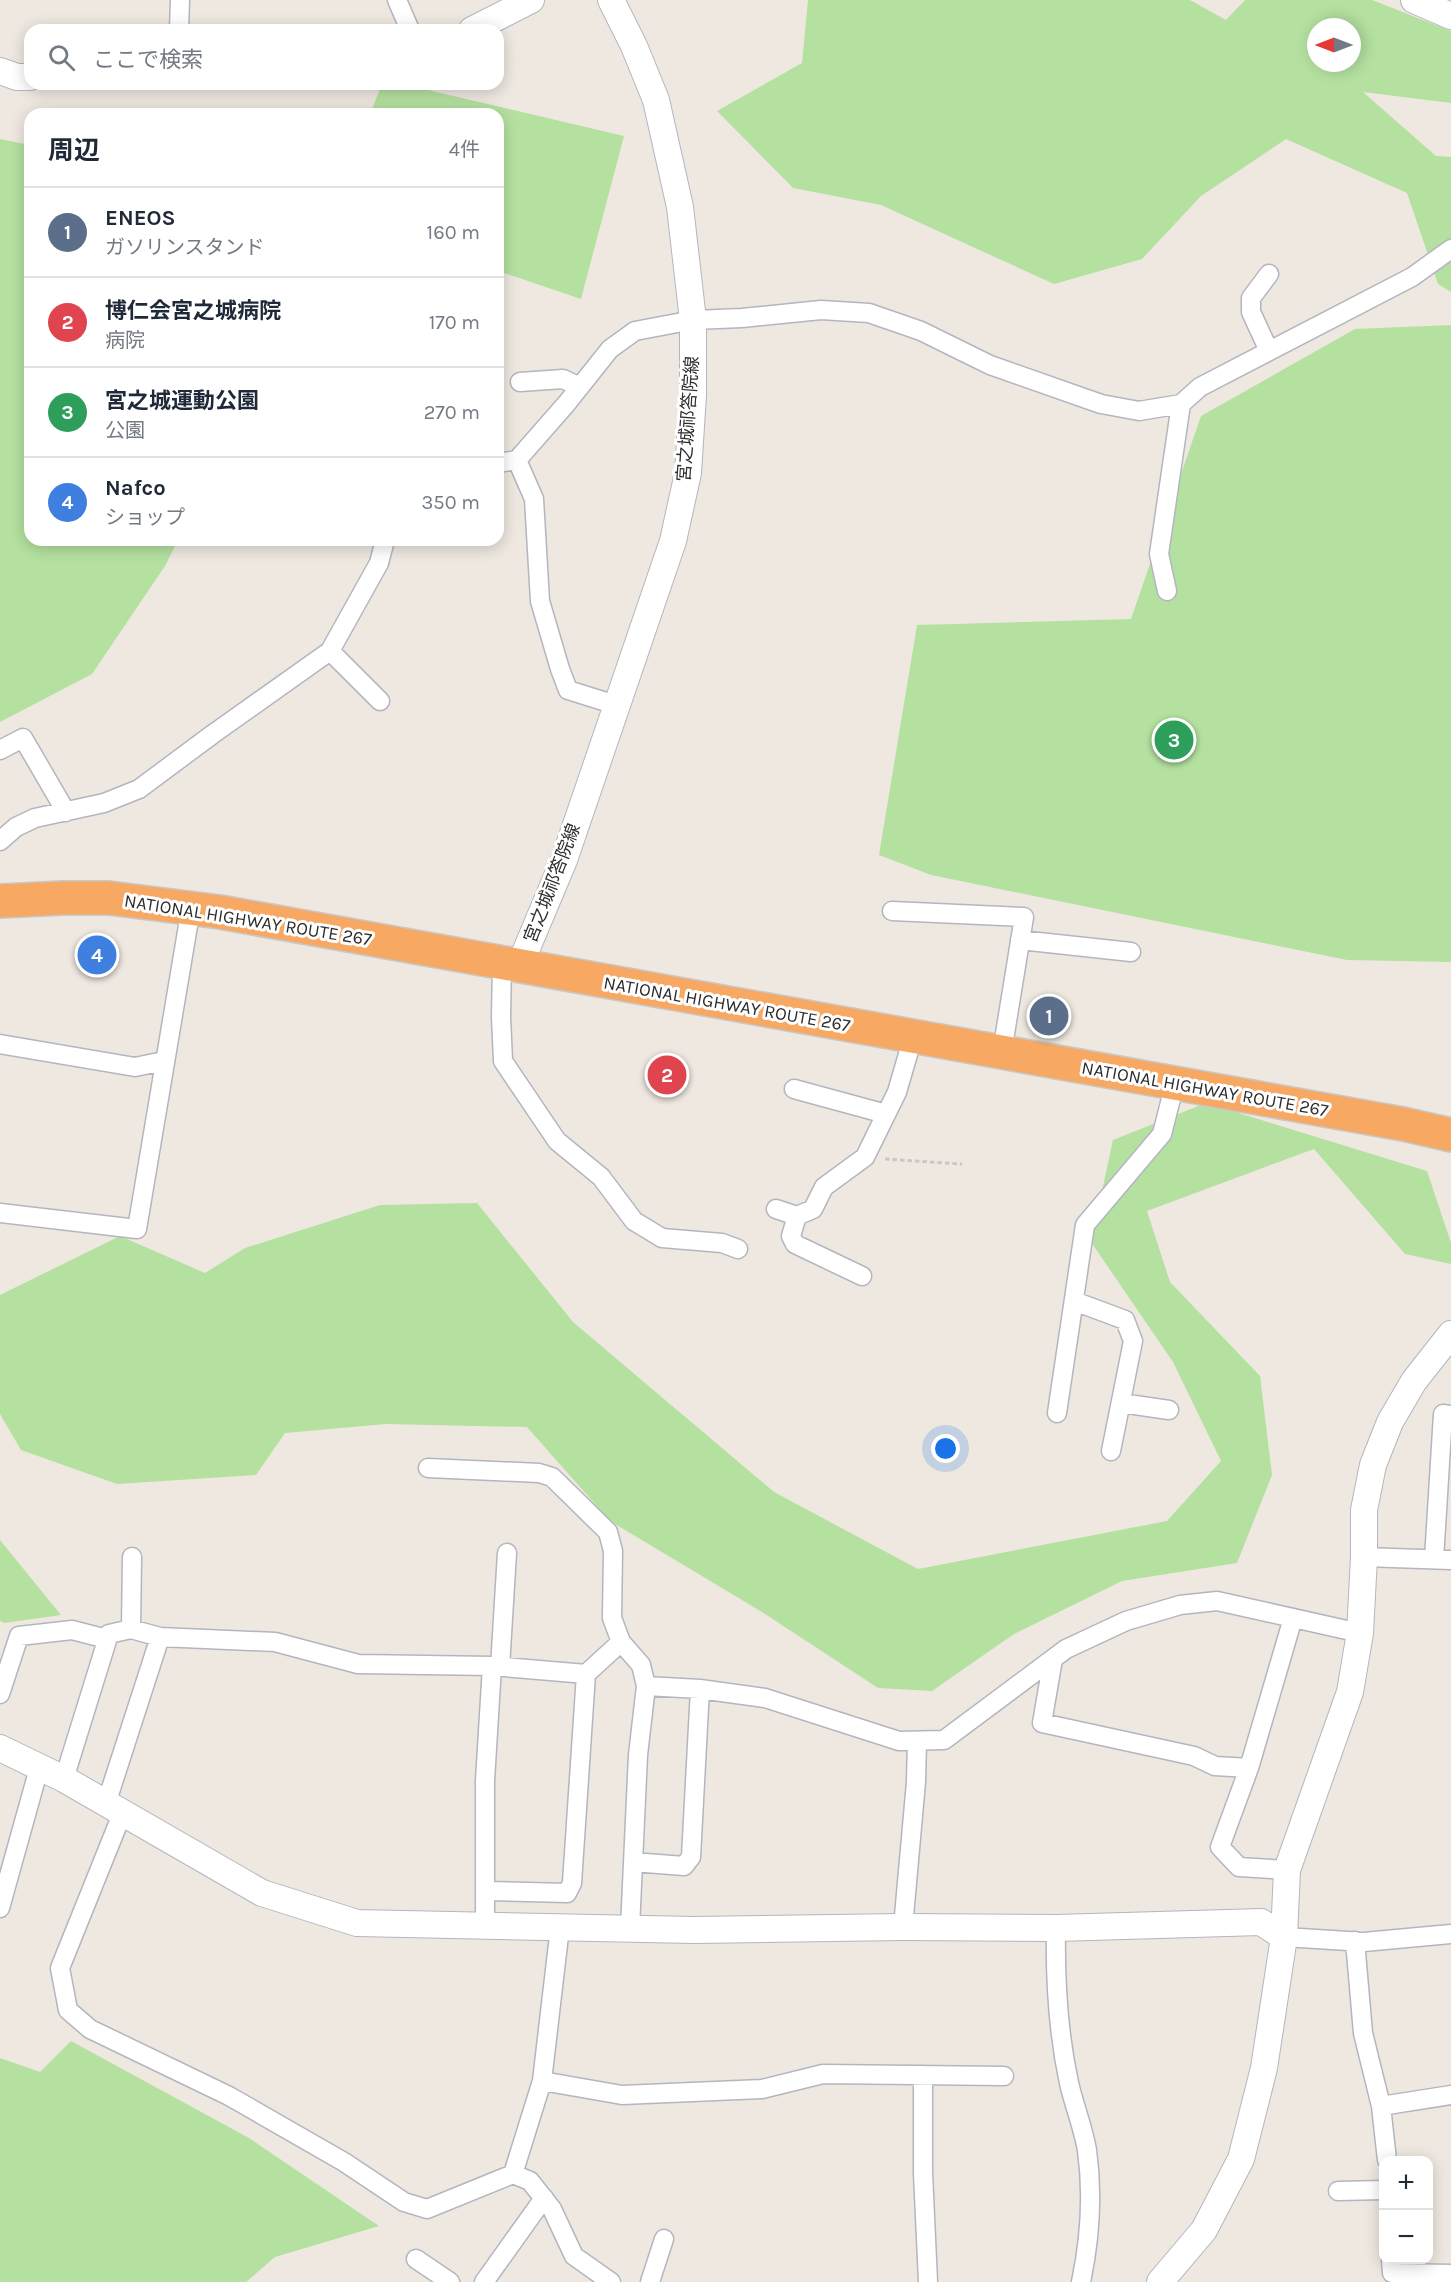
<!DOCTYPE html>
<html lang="ja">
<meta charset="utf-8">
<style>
body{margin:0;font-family:Karla,"Noto Sans JP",sans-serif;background:#f2f2f3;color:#1f2937}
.controls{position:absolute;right:18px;bottom:18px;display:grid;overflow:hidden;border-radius:12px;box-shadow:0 3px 15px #0003}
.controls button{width:54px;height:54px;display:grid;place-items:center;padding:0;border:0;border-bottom:2px solid #e0e1e3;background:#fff;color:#1f2937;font:30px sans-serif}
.compass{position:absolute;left:1307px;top:18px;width:54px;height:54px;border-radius:50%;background:#fff;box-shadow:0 3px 15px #0003;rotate:270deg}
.you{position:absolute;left:946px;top:1449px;width:21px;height:21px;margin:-15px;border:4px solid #fff;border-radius:50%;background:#1a73e8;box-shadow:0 0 0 9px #1a73e833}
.badge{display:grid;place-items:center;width:39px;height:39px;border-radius:50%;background:#111827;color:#fff;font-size:20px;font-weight:700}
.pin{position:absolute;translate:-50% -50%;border:3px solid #fff;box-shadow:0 2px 6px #0006}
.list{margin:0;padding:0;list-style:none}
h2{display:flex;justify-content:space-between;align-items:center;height:78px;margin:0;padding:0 24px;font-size:26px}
h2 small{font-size:20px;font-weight:400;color:#747a83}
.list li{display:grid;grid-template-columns:39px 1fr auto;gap:18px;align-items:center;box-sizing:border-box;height:90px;padding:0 24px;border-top:2px solid #e0e1e3}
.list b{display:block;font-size:22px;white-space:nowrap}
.list p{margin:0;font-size:20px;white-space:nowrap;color:#747a83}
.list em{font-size:20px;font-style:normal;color:#747a83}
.icon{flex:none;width:33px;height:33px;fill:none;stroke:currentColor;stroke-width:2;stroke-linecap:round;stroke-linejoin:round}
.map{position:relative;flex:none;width:1451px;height:2282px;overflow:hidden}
.search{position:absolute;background:#fff;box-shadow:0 3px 15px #0003;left:24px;top:24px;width:480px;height:66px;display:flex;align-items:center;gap:15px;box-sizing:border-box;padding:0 21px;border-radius:18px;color:#747a83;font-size:22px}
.panel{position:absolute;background:#fff;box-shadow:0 3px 15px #0003;left:24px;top:108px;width:480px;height:438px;border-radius:18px}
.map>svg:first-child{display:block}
</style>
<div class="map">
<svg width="1451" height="2282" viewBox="0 0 1451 2282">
<rect width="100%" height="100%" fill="#eee8e0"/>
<path fill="#b4e1a0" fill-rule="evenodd" d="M808,0H1190L1226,20L1245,0H1372L1451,31V103L1363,92L1436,156L1451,157V292L1438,284L1407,193L1286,139L1201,196L1142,259L1054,284L881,205L793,188L717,111L802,63ZM1316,27H1352V63H1316Z
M382,84H402L624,136L581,299L498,271V114H370Z
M0,139L30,145V540H178L165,566L92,674L0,722Z
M1451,325V962L1347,960L931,875L879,855L917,625L1131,619L1201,416L1355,329Z
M1206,1103L1427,1171L1451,1243V1264L1405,1254L1314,1149L1147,1211L1170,1282L1260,1376L1272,1475L1237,1563L1122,1581L1014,1634L932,1691L878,1688L762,1612L610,1521L527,1427L386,1424L285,1433L256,1475L117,1484L21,1450L0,1414V1295L120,1236L205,1273L245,1248L380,1205L477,1203L573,1322L774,1492L918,1569L1167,1521L1221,1461L1173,1362L1091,1242L1113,1140Z
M0,1540L61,1615L4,1623L0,1621Z
M71,2041L249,2138L379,2226L275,2257L246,2282H0V2058L40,2072Z"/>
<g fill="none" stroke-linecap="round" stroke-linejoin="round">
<defs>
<path id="street" d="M397,0L410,30
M179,30L180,0
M1269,351L1251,312V298L1269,274
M520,382L563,379L580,387
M517,460L534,499L540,601L560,669L568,690L616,705
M498,463L517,460L567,403L610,349L635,331L693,320L742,318L821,310L869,313L921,331L990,365L1101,404L1139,411L1181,404L1200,387L1412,277L1451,249
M1167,591L1159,554L1181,404
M330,651L380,701
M0,750L23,738L66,812
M0,841L16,827L35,818L104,803L139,789L213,734L330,651L379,563L385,540
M892,911L1024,917L1002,1052
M1020,940L1131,952
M502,964L501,1017L503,1061L557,1141L601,1177L634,1221L662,1238L722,1243L738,1249
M0,1044L135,1067L164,1061
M794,1089L886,1114
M776,1209L797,1216
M0,1213L137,1229L191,908
M862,1276L795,1244L791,1236L797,1216L813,1209L824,1187L865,1157L897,1092L913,1037
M1074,1301L1125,1320L1133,1341L1111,1451
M1121,1403L1169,1410
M1057,1413L1085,1225L1162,1134L1175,1083
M428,1468L539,1473L552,1477L608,1532L613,1551L612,1618L621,1642
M1364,1557L1451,1560
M1434,1559L1443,1414L1451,1415
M131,1629L132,1557
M1053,1659L1042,1723L1194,1756L1215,1766L1249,1768
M500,1667L507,1553
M646,1686L700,1689L765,1698L899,1741L944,1740L1066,1649L1126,1621L1180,1605L1217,1601L1360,1633
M0,1694L19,1636L72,1630L107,1639
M64,1779L109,1634L131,1629L160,1637L275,1642L358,1664L492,1666L586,1674L621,1642L641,1665L646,1686L638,1755L630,1928
M106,1804L160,1637
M122,1814L60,1968L68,2010L90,2029L229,2096L344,2162L404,2202L427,2209L513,2174L530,2181L552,2209L574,2256L611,2282
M633,1862L684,1866L691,1857L700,1689
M1287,1870L1239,1867L1220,1847L1249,1768L1293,1618
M485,1891L567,1893L572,1883L586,1674
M0,1908L39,1768
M485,1926V1781L492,1666
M903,1927L916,1782L917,1741
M1056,1928C1055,1980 1058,2032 1069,2083C1074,2105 1083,2127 1087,2150C1093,2194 1090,2239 1081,2282
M1284,1937L1364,1942L1451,1934
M1355,1941L1363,2033L1381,2106L1387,2160
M923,2075V2173L928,2282
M542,2081L622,2095L762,2089L823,2074L1004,2076
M1381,2106L1451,2095
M513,2174L542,2081L560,1927
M1338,2191L1384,2190
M416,2259L450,2282
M1391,2260L1392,2273L1451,2274
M484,2282L544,2198
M650,2282L664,2239"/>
<path id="secondary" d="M1414,0L1451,16
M472,30L531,0
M0,71L17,77H30
M519,967L564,860L673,541L688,473L693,395V320L680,207L656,100L634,46L611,0
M0,1748L64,1779L262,1893L357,1923L694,1930L903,1927L1056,1928L1261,1922L1284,1937
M1160,2282L1204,2230L1241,2159L1264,2068L1284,1937L1287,1870L1350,1692L1360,1633L1364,1557V1510L1373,1465L1390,1422L1414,1381L1451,1334"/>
<path id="highway" d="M0,901L63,898H109L220,912L1403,1124L1451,1135"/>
</defs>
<use href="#street" stroke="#b3b6bf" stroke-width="21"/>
<use href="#secondary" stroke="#b3b6bf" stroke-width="28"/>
<use href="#highway" stroke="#c8c8c8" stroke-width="36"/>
<path stroke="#c8c8c8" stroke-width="3" stroke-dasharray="4.5 3" stroke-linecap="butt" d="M885,1159L962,1164"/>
<use href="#street" stroke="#fff" stroke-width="18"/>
<use href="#secondary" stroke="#fff" stroke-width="26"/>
<use href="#highway" stroke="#f7a862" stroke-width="33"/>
</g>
<g text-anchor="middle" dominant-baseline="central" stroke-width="6" stroke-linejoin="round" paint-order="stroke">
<g font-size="18" fill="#2d2d2d" stroke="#fff">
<text transform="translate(688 419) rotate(-86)">宮之城祁答院線</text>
<text transform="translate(552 883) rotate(-69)">宮之城祁答院線</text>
<text transform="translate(248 920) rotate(9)">NATIONAL HIGHWAY ROUTE 267</text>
<text transform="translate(727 1004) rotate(10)">NATIONAL HIGHWAY ROUTE 267</text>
<text transform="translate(1205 1089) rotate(10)">NATIONAL HIGHWAY ROUTE 267</text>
</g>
</g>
</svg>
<div class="controls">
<button>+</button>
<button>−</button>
</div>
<svg class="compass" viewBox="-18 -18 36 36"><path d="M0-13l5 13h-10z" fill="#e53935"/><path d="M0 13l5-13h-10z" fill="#747a83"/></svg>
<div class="you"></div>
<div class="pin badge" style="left:1049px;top:1016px;background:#5c6f8a">1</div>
<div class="pin badge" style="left:667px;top:1075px;background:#e0444e">2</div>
<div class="pin badge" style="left:1174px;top:740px;background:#2e9e5b">3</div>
<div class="pin badge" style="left:97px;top:955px;background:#3f7fe0">4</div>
<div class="search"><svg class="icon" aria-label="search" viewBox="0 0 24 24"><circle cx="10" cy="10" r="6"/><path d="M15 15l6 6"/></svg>ここで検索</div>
<section class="panel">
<h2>周辺<small>4件</small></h2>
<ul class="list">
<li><span class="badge" style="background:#5c6f8a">1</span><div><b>ENEOS</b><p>ガソリンスタンド</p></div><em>160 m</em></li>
<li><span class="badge" style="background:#e0444e">2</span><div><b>博仁会宮之城病院</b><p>病院</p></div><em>170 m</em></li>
<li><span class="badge" style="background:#2e9e5b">3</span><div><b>宮之城運動公園</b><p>公園</p></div><em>270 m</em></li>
<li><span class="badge" style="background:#3f7fe0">4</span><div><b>Nafco</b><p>ショップ</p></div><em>350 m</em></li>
</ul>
</section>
</div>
